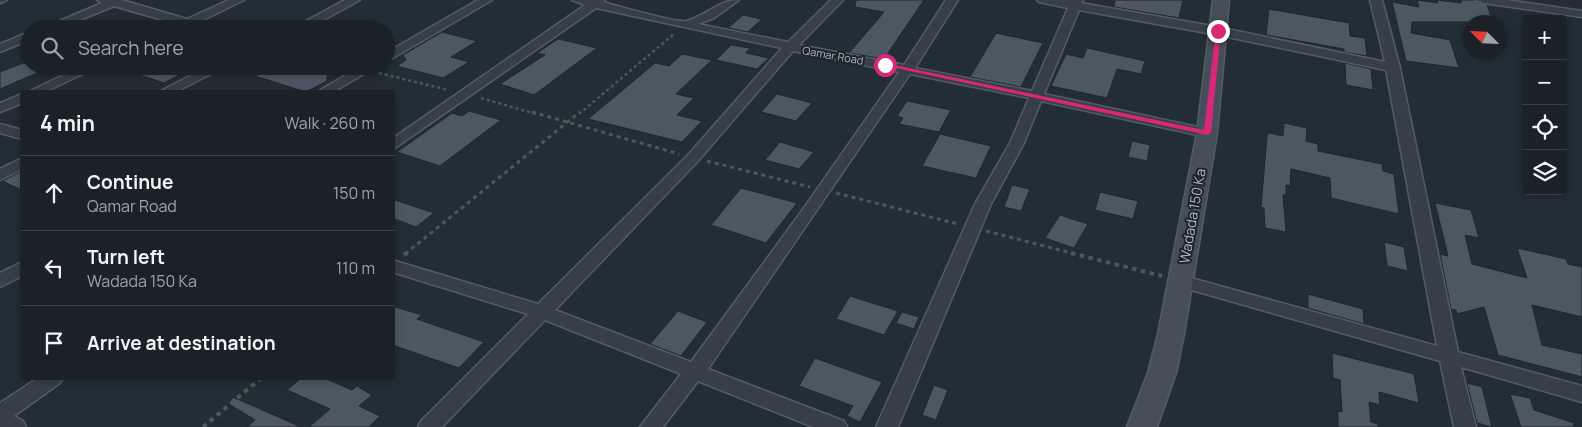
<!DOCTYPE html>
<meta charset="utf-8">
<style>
body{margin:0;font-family:Manrope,sans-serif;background:#232a30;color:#f1f3f6}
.controls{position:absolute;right:15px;top:15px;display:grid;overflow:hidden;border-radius:5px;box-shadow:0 2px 8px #0003}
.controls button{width:45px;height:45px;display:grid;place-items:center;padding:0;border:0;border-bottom:1px solid #383f45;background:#1a2228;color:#f1f3f6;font:25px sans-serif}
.compass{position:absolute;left:1462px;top:15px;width:45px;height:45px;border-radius:50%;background:#1a2228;box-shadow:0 2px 8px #0003;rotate:294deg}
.stop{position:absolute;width:15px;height:15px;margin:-11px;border:4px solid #db2777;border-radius:50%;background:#fff}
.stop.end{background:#db2777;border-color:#fff;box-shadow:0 1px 5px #0008}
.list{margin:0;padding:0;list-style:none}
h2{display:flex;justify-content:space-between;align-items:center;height:65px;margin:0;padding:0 20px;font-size:21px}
h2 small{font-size:16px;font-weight:400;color:#9fa4a8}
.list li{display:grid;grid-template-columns:32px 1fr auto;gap:15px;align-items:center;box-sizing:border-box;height:75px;padding:0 20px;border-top:1px solid #383f45}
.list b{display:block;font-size:19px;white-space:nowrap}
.list p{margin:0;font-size:16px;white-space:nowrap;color:#9fa4a8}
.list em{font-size:16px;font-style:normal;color:#9fa4a8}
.icon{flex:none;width:28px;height:28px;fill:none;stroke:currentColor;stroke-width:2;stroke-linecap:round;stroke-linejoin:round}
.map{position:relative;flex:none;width:1582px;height:427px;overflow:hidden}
.search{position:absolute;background:#1a2228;box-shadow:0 2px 8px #0003;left:20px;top:20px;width:375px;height:55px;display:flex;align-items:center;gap:12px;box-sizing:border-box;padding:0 18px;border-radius:28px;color:#9fa4a8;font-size:19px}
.panel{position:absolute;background:#1a2228;box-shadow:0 2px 8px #0003;left:20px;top:90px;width:375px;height:290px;border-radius:5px}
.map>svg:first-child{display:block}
</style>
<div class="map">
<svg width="1582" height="427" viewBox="0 0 1582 427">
<rect width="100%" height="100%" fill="#232d36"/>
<path fill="#4c5761" stroke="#1e252d" d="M856,0H924L884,59L849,53L884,12L855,7Z
M1115,0H1183L1179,18L1114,7Z
M1417,0L1438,3L1437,0L1461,3V0H1475L1487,5L1493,22H1412L1411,33L1450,40L1459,68L1406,61L1392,2L1419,7Z
M1269,9L1349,23L1350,36L1365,38L1367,56L1344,52V49L1266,35Z
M743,15L762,19L748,32L728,28Z
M442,32L477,41L451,57L469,62L443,78L397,66L406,60L403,55Z
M996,33L1043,43L1021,87L970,77Z
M558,39L597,48L534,95L500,84L545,55L537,53Z
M731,45L750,48L746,53L769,58L757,69L716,60Z
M1087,48L1145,61L1141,74L1117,69L1107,98L1051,86L1066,54L1083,58Z
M682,54L712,60L676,94L694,98L677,115L702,121L682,142L588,119L655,63L669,66Z
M23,63L44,70L0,89V72Z
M1345,63L1371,69L1373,90L1346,85Z
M124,66H196L164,83L124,70Z
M274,66H307L327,72V81L306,92L255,76Z
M777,94L812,103L796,121L761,112Z
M907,101L951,110L939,132L899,124L903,118L897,116Z
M469,111L501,120L440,166L397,152L452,113L462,116Z
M1284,123L1307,128L1306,141L1318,144V151L1382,164L1383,171L1394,174L1399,214L1331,198L1330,178L1291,169L1290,186L1286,185V195H1283L1286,232L1265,228L1264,208L1261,207L1267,136L1269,133L1283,136Z
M940,134L991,146L976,178L922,166Z
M1132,141L1150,145L1147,161L1128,157Z
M780,142L814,152L799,169L765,160Z
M22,171V190L2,181Z
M1012,185L1030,189L1021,211L1004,207Z
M741,188L797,203L766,243L711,225Z
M1100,192L1138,201L1133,219L1095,210Z
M392,199L434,213L416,227L392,218Z
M1435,203L1471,210L1479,238L1465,235L1472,264L1527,278L1517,248L1566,259L1568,264L1582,267V317L1532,305L1542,345L1582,354V377L1498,355L1484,307L1457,314L1456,310L1451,309L1440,254L1448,256Z
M1060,215L1088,224L1074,248L1045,238Z
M1384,242L1404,247L1408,271L1387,266Z
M1308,294L1363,309L1364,324L1308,308Z
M850,296L898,311L884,335L836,319Z
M392,306L422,315L417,319L484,342L459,368L392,345Z
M678,311L707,322L681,356L650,344Z
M902,312L919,317L914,329L896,323Z
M1332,353L1414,374L1419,403L1379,392L1380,405L1369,402L1371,422L1378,424V427H1338V411L1342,412L1340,380L1333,378Z
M815,358L882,382L860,422L847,416L853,406L799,386Z
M301,378H324L352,390L357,386L372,395L359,406L380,416L369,427H309L330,409L287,390Z
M1467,383L1482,387L1492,427L1477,423Z
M934,385L948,390L936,420L922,415Z
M1510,394L1530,398L1534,410L1574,423L1573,427H1521Z
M233,397L301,427H247L255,420L229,404Z"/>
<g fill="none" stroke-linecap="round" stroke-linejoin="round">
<defs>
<path id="street" d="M0,0H7L1,3Z
M97,0H122L187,19L229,0H244L185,29H174L173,27L177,24L114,6L58,29H41L102,3Z
M345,0H360L307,29H291Z
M478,0H492L386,62V53Z
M572,0H605L603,2C617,6 677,23 686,21C706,16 718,0 739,0L714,18L698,24L788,42L831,0H843L799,45L904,65L946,0H958L915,68L1032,91L1068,8L1039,2L1037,0H1083L1081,3L1218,27L1385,62L1370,0H1382L1400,68L1458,352L1582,386V402L1461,367L1476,427H1454L1440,361L1174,285L1171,281L1174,277L1180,275L1437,346L1386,70L1218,35L1079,10L1044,94L1207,129L1214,133L1207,137L1041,101L1024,143L991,204L898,427H876L975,204L1010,143L1029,98L910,74L708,369L844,421L847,427H813L698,381L663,427H640L681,374L545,320L442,427H418L421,421L528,314L392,272V260L538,304L688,155L782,48L596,8L392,150V139L585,5ZM793,51L899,72L801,212L691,362L555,310L698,161Z
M1477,0H1507L1582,11V17L1483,3Z
M29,32V40L0,52V44Z
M82,66H99L45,92H28Z
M209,66H226L176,92H159Z
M361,66H377L333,92H317Z
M22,94V103L0,112V103Z
M0,124L22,130V139L0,133Z
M22,158V169L0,180V169Z
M22,262V276L0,287V273Z
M38,378H63L60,383L14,416L23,421L26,427H0V403Z"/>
<path id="secondary" d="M1213,0H1229L1217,133L1184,334L1176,373L1157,427H1127L1148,373L1158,334L1197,133Z"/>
</defs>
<use href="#street" stroke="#545c64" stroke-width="3"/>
<use href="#secondary" stroke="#545c64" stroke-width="3"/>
<path stroke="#4a5a5b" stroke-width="2.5" stroke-dasharray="3 3" stroke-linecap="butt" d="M379,73L448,90
M481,98L536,114
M579,114L674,34"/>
<path stroke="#4a5a5b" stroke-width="3" stroke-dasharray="4 4" stroke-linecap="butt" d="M532,112L679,154
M707,161L810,187
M836,193L958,224
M986,231L1075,254
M405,254L580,112"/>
<path stroke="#4a5a5b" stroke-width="4" stroke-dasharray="4.5 4.5" stroke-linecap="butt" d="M1071,253L1162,276
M404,255L407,253
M203,427L261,378"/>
<use href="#street" fill="#363e47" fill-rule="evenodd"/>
<use href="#secondary" fill="#454e59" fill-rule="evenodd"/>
</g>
<path fill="#db2777" d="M1216,29L1221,31L1211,133L1207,135L882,65L885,63L1204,130Z"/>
<g text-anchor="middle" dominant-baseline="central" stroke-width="4" stroke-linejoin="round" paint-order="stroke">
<g font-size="11" fill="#b1b9c3" stroke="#1c232b">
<text transform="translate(833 55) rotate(10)">Qamar Road</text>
</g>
<g font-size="14" fill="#b1b9c3" stroke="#1c232b">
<text transform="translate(1192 216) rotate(-80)">Wadada 150 Ka</text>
</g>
</g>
</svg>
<div class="controls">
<button>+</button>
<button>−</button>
<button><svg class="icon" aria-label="locate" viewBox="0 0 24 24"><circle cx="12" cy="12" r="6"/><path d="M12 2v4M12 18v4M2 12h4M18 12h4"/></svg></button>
<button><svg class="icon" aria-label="layers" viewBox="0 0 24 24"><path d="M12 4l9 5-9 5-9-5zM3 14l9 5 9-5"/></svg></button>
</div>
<svg class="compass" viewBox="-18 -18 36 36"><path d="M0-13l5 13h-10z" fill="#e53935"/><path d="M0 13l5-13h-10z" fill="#9fa4a8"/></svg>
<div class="stop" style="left:885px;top:65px"></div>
<div class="stop end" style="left:1218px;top:31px"></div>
<div class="search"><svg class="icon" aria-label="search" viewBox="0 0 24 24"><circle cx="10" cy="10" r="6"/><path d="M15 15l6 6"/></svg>Search here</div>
<section class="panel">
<h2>4 min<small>Walk · 260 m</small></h2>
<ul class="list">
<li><svg class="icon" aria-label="ahead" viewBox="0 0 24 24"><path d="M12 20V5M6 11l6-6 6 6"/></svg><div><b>Continue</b><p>Qamar Road</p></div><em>150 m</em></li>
<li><svg class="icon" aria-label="left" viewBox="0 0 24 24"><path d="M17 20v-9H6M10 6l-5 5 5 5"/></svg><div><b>Turn left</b><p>Wadada 150 Ka</p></div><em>110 m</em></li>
<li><svg class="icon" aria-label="arrive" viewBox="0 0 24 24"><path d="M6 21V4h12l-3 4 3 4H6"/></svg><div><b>Arrive at destination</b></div></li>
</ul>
</section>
</div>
